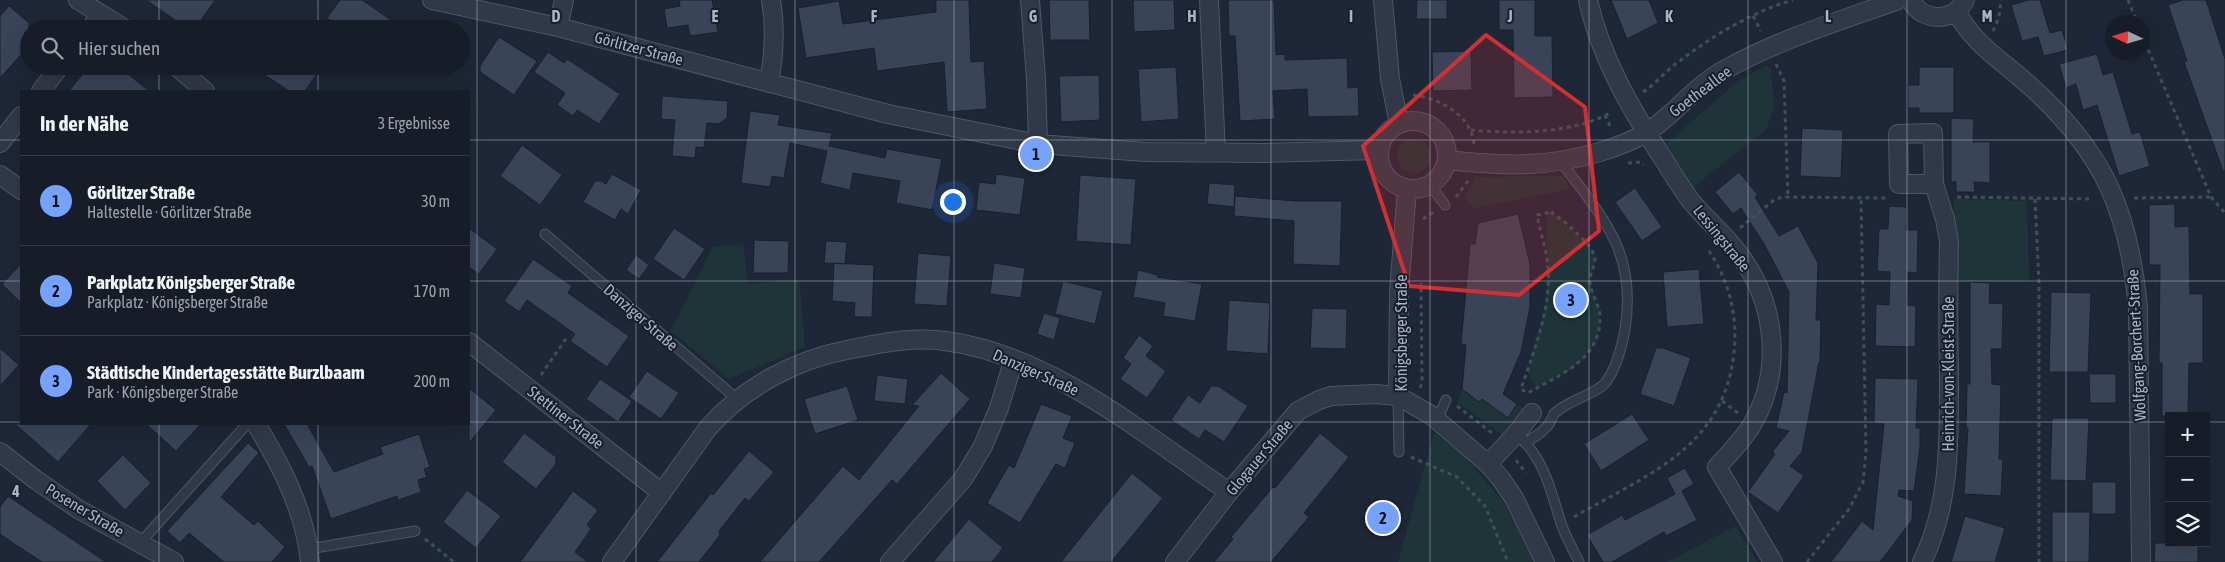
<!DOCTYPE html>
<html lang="de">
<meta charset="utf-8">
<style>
body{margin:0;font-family:"Asap Condensed",sans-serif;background:#232a35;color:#f1f3f6}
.controls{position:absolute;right:15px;bottom:15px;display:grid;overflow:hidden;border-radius:0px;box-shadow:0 5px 20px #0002}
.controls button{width:45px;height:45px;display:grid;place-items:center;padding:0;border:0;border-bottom:1px solid #353b46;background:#161d29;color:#f1f3f6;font:25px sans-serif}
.compass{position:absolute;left:2105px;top:15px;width:45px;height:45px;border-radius:50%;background:#161d29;box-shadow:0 5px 20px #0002;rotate:274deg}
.you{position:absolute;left:952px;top:201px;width:18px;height:18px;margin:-12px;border:4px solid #fff;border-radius:50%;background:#1a73e8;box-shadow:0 0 0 8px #1a73e833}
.badge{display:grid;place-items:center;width:32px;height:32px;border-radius:50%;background:#76a2ff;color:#111;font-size:16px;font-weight:700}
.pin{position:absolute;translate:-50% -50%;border:2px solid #fff;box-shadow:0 1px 5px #0006}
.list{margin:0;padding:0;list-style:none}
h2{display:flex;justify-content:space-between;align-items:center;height:65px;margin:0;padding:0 20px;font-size:21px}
h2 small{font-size:16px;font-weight:400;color:#9ea2a8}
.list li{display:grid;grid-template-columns:32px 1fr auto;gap:15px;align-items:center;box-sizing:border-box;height:90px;padding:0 20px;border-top:1px solid #353b46}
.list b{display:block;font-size:19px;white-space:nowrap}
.list p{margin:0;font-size:16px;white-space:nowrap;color:#9ea2a8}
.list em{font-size:16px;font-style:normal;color:#9ea2a8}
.icon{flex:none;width:28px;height:28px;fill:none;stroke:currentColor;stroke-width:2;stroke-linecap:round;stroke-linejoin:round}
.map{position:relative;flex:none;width:2225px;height:562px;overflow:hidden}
.search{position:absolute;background:#161d29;box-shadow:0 5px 20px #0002;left:20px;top:20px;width:450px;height:55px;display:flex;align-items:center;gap:12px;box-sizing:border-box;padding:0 18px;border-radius:28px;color:#9ea2a8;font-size:19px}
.panel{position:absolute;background:#161d29;box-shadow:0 5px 20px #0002;left:20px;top:90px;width:450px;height:335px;border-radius:0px}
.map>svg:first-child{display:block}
</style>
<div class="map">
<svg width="2225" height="562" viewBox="0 0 2225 562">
<rect width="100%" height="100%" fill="#1e2737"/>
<path fill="#1f3438" d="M1767,65L1771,70L1774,108L1766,130L1693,187L1666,144L1737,82Z
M1397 156a17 17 0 1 1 34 0a17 17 0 1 1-34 0Z
M1563,176L1569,189L1473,208L1464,197L1475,177Z
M1954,199L2027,201L2029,281H1953Z
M1546,212H1551L1562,220L1593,252L1595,261L1590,281L1599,310L1600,325L1594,345L1583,359L1570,370L1537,388L1527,371L1546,302L1548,267Z
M743,244L748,284L799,279L805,347L729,379L671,331L713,247Z
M1462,389L1479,402L1482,399L1508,417L1517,404L1525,409L1504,436L1458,403Z
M1434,433L1463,455L1503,501L1534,562H1398Z
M1736,526L1757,562H1667Z"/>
<path fill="#394458" stroke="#19202e" d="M146,0H215L195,29H188Z
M340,0H362L404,29H342L327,18Z
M679,0H712L718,32L690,36L688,25L667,28L664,9L680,6Z
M936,0H969L971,62L984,61L987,109L947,112L944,62L877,71L874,48L806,58L798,8L839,1L843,24L936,12Z
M1049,0H1089L1090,40H1050Z
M1133,0H1174L1175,30L1134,32Z
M1228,0H1274L1276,55L1285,54V60L1347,58L1348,88L1358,87L1359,116L1308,117L1307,89L1273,91L1275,119L1240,121L1235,36H1229Z
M1417,0H1447V19H1416Z
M1499,0H1535V36H1552L1553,97L1514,98L1513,30H1499Z
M1611,0H1649L1658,23L1627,39Z
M2029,0H2040L2050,33L2062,30L2068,50L2044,56L2038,37L2022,41L2011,5Z
M2183,0H2206L2225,59V171H2223L2184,62L2187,61L2168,5Z
M9,6L29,23V46L0,78V16Z
M499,37L537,61L514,95L480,72V66Z
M1471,51L1472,90L1433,91L1432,52Z
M548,52L564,63L567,59L620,94L599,124L577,110L573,116L557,105L565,93L534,72Z
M2097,54L2103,75L2113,72L2132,134L2140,132L2150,166L2119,176L2097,105L2083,110L2076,84L2066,88L2059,64Z
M89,66H118L149,91H69Z
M251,66H309L318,72L305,91H289Z
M1176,67L1179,119L1141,122L1138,69Z
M1919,67H1954V113H1919V108H1908V85H1919Z
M1099,75L1100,120L1061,122L1059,76Z
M662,96L728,101L727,118L719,124L707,123L704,148L696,147L695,158L672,156L675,120L661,119Z
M750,111L780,115L778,125L832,133L829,146L885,158L887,149L942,159L932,210L896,203L900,181L853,173L850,190L820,183L827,151L790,143L784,178L772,176L770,187L741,183Z
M1951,118L1974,119L1973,142H1990V183L1974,182L1975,192H1956V182H1951Z
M1802,128L1843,130L1841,178L1800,176Z
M522,145L562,175L540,205L500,176Z
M1739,172L1758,195L1755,197L1779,236L1798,226L1818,263L1816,320H1821L1820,362H1819L1802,452L1790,466L1804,476L1778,513L1748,492L1775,454L1772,452L1789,431L1776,428L1784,392L1787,393L1789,292L1764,244L1741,208L1733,214L1715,192Z
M612,174L641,190L628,214L621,209L615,220L583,202L595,181H601L606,184Z
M996,174L1025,178L1020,215L976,210L979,182L995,184Z
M1080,175L1136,179L1131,245L1076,241Z
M1209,183L1235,185L1234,207L1207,204Z
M1635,188L1662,227L1642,241L1615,202Z
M1235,196L1295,201H1342L1340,266L1293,264L1294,221L1234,216Z
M2175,204V227L2189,226L2190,294H2203V363H2189L2188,416H2162V363H2159L2160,265H2149V205Z
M1889,206L1907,207L1906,230H1918L1917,273L1908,272L1907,305L1916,306L1915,347L1875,346L1876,304L1889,305L1890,272L1877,271L1879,229H1888Z
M1518,214L1530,264V307L1521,352L1503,394L1517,404L1508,418L1482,399L1479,402L1462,389L1466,345L1461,344L1470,244H1475L1478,223Z
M469,228L497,249L479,274L469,267Z
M674,228L705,249L684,280L653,259Z
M754,240L789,241L788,273H753Z
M826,241L847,242L845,264L824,263Z
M918,253L951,256L947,306L914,304Z
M636,255L649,265L639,279L626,270Z
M533,259L572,286L568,293L629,336L607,367L570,341L575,334L527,300L519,312L504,301Z
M834,263L874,265L872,317H854L855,303L832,301Z
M994,263L1025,268L1021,298L990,294Z
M21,264V303L2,284Z
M1699,269L1704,324L1667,327L1663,272Z
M1138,270L1158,275L1157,277L1202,284L1195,321L1163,316L1165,303L1133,297Z
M1063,281L1103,291L1095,324L1055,314Z
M1970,282L1990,283L1989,303L2003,304L2002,349H1991L1992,384L2001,385L1999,459H2003L2001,496L1964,494L1968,428H1966L1967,384H1970Z
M2051,292L2091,293L2088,372H2049Z
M1229,300L1270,303L1268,354L1226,351Z
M1312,308L1347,309L1346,349L1310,348Z
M1044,313L1060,318L1054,340L1037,334Z
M1139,335L1153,346L1146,356L1166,371L1147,398L1120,379L1131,364L1123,358Z
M0,348L19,365L0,386Z
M1656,348H1663L1691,358L1674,406L1640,394Z
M647,371L679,393L661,419L629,397Z
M941,373L970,399L897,484L892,480L819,562H760L843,466L859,480L919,406L912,405Z
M2089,374H2116V403H2090Z
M877,375L908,379L905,404L874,401Z
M1875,378L1918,379L1916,428H1920V447L1914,491L1899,490L1898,496L1913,501L1912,520L1880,562H1831L1862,521L1873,530L1884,424L1874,423Z
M600,379L632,401L618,422L586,399Z
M847,386L858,420L815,434L804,399Z
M1211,386H1218L1248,406L1224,442L1205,430L1199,439L1171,420L1188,395L1200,403Z
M469,388L496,410L469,443Z
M1041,404L1072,416L1063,438L1075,443L1065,468L1056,464L1020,523L987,503L1009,465L1014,468Z
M1632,414L1649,440L1601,471L1584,444Z
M2052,418H2089L2086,481L2050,480Z
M15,424H91L58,462Z
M146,424H201L176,451Z
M284,424H307L334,472L383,454L380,447L419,434L430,467L424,469L427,477L418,480L421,492L398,500L397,496L331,519L312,466L309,467Z
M524,433L556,457V464L536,489L502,462Z
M1320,433L1349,457L1304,513L1309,517L1271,562H1214L1233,539L1231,537L1273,487L1275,488Z
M248,443L259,453L221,497L254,525L258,521L285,547L272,562H224L189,533L180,543L167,531Z
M749,451L774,472L749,501L745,498L719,531L720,535L699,562H657L711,493L713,495Z
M123,455L151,483L125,510L97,481Z
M1685,468L1694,484L1682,491L1697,520L1666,536L1664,532L1612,562H1603L1587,535L1622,515L1625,520L1675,494L1667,478Z
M1132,473L1163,498L1111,562H1061Z
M2092,482H2116V514H2092Z
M467,490L501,516L476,548L443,522Z
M573,491L598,510L587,525L591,529L575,552L588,562H520Z
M8,496L33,513L106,562H42L13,543L0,534V507Z
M2052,512H2090L2089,562H2052Z
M1965,516L2005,528L1995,562H1951Z
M969,519L1003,548L992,562H933Z
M2155,543H2198V562H2154Z"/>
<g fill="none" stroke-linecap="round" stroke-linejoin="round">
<defs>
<path id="lane" d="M1430,185L1445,205
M545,234L737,399
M1398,396L1399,452
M1437,420L1446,400
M1522,439C1546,464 1551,492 1561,523C1565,536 1573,549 1579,562
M1525,443C1533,438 1544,432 1549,424C1551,421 1552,417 1554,414C1566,401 1597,394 1606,382C1616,368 1622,346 1625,329C1637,253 1604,219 1561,162
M140,543L247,424
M309,549L415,531"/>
<path id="street" d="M78,0L125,29
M432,0L558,27L888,114L1038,144L1145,152L1265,153L1379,150
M1030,0L1036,79L1038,144
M1209,0L1216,153
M1383,0L1390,79L1399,124
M1588,0C1601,59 1633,113 1666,163C1674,176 1682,189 1691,201C1708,222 1729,238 1744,261C1776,308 1782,372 1753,423C1744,439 1730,453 1717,467L1773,562
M1911,0C1921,22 1954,23 1965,0
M1956,11C1973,44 2004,62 2030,86C2104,152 2129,211 2138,308L2141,562
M558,27L564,0
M90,29L101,14
M176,66L205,91
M769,83C774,55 776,28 771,0
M41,91L60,66
M1379 155a34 34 0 1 1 68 0a34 34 0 1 1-68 0Z
M0,143L21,116
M1447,160C1504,166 1545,168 1600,152C1616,147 1632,141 1646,133C1674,115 1696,85 1726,69C1780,39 1840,21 1898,0
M0,175L21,190
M469,342L662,493
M1398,396L1399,291L1407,189
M256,424C282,467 305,511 310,562
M0,452L36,480L78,509L174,562
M1488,464L1516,434L1532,413
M612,562L708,428C743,388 794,360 847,350C878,344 912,336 945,341C1051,355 1143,434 1229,492
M890,562L963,479L983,446L999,408L1014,359
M1175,562L1229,492L1298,411L1319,400L1331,396L1375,394L1398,396L1431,415L1488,464L1501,479L1514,498L1545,562
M1922,562C1951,503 1949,439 1949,375C1948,330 1948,285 1949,241L1945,219L1934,184L1933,133L1898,134L1899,184H1934"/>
</defs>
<use href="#lane" stroke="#4f5666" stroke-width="11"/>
<use href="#street" stroke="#4f5666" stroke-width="20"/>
<path stroke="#3d5156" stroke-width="3" stroke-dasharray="4 4" stroke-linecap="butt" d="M2128,0L2137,22
M1753,16L1761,31
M1993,31L1999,17L2001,0
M2142,35L2211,197L2225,213
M1776,64L1784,81L1788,197
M1643,92C1657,83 1667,69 1681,60C1714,35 1752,12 1793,0
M1413,95C1439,98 1472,115 1474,145
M1605,115L1611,128
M1471,130C1515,134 1572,134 1612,112
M1628,163L1641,162L1643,165
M1456,197L1468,181
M1957,197L2093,199
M2134,198L2211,197
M2035,199L2039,284V562
M1551,212C1561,218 1594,246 1595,258C1595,266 1590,273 1590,281C1590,294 1600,304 1600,317C1601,360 1559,375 1528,393L1521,389C1534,351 1551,309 1548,268C1547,251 1540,232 1537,215Z
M1423,219L1434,212
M1740,228L1774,200L1782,197L1886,198
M541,375L567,337
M1420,388L1422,383L1421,283
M1722,401L1738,413
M1457,406L1492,433
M1411,457L1457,477L1485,506L1508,562
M1516,460L1526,473
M1574,517C1648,474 1724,448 1734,352C1738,316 1729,281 1709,251
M425,539L454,562
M1807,562L1849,509L1863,482L1866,452L1861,199"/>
<use href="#lane" stroke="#313948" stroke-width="9"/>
<use href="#street" stroke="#313948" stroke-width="18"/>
</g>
<path fill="#d42f30" fill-opacity="0.2" stroke="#d42f30" stroke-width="4" stroke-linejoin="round" d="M1486,35L1585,107L1599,231L1519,295L1409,286L1363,146Z"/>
<path fill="none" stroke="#abb3c5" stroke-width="1" stroke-opacity="0.55" d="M159,0V29M318,0V29M477,0V562M636,0V562M795,0V562M954,0V562M1112,0V562M1271,0V562M1430,0V562M1589,0V562M1748,0V562M1907,0V562M2066,0V562M159,66V91M318,66V91M0,140H21M469,140H2225M0,281H21M469,281H2225M0,422H21M469,422H2169M2206,422H2225M159,424V562M318,424V562"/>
<g text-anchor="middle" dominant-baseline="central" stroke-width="4" stroke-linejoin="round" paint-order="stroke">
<g font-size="16" fill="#abb3c5" stroke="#171e2c">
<text transform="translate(639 48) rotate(15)">Görlitzer Straße</text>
<text transform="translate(1700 91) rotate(-37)">Goetheallee</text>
<text transform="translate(1722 238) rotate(51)">Lessingstraße</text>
<text transform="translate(641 317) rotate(41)">Danziger Straße</text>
<text transform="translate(1401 333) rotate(-90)">Königsberger Straße</text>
<text transform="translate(2136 345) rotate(-93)">Wolfgang-Borchert-Straße</text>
<text transform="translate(1036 372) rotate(24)">Danziger Straße</text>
<text transform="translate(1948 374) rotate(-90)">Heinrich-von-Kleist-Straße</text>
<text transform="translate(566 417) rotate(38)">Stettiner Straße</text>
<text transform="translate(1259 457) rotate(-50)">Glogauer Straße</text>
<text transform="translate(85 510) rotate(31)">Posener Straße</text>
</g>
</g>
<g font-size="16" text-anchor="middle" font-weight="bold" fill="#abb3c5" stroke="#171e2c" stroke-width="4" stroke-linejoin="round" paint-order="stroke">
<text x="556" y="22">D</text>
<text x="715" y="22">E</text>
<text x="874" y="22">F</text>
<text x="1033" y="22">G</text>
<text x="1192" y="22">H</text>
<text x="1351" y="22">I</text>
<text x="1510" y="22">J</text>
<text x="1669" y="22">K</text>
<text x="1828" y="22">L</text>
<text x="1987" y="22">M</text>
<text x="16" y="497">4</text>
</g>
</svg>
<div class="controls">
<button>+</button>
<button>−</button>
<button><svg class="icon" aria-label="layers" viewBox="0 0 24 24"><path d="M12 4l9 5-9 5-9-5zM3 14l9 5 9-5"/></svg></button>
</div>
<svg class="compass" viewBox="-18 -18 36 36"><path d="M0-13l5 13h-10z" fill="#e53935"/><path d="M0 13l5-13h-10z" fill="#9ea2a8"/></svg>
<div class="you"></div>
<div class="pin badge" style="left:1036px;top:154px">1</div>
<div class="pin badge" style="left:1383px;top:518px">2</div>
<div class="pin badge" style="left:1571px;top:300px">3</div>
<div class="search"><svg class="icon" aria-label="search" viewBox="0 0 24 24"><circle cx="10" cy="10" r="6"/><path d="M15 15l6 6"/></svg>Hier suchen</div>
<section class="panel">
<h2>In der Nähe<small>3 Ergebnisse</small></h2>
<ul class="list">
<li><span class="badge">1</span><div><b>Görlitzer Straße</b><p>Haltestelle · Görlitzer Straße</p></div><em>30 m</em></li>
<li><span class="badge">2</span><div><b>Parkplatz Königsberger Straße</b><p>Parkplatz · Königsberger Straße</p></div><em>170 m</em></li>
<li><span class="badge">3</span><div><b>Städtische Kindertagesstätte Burzlbaam</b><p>Park · Königsberger Straße</p></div><em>200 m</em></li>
</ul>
</section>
</div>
